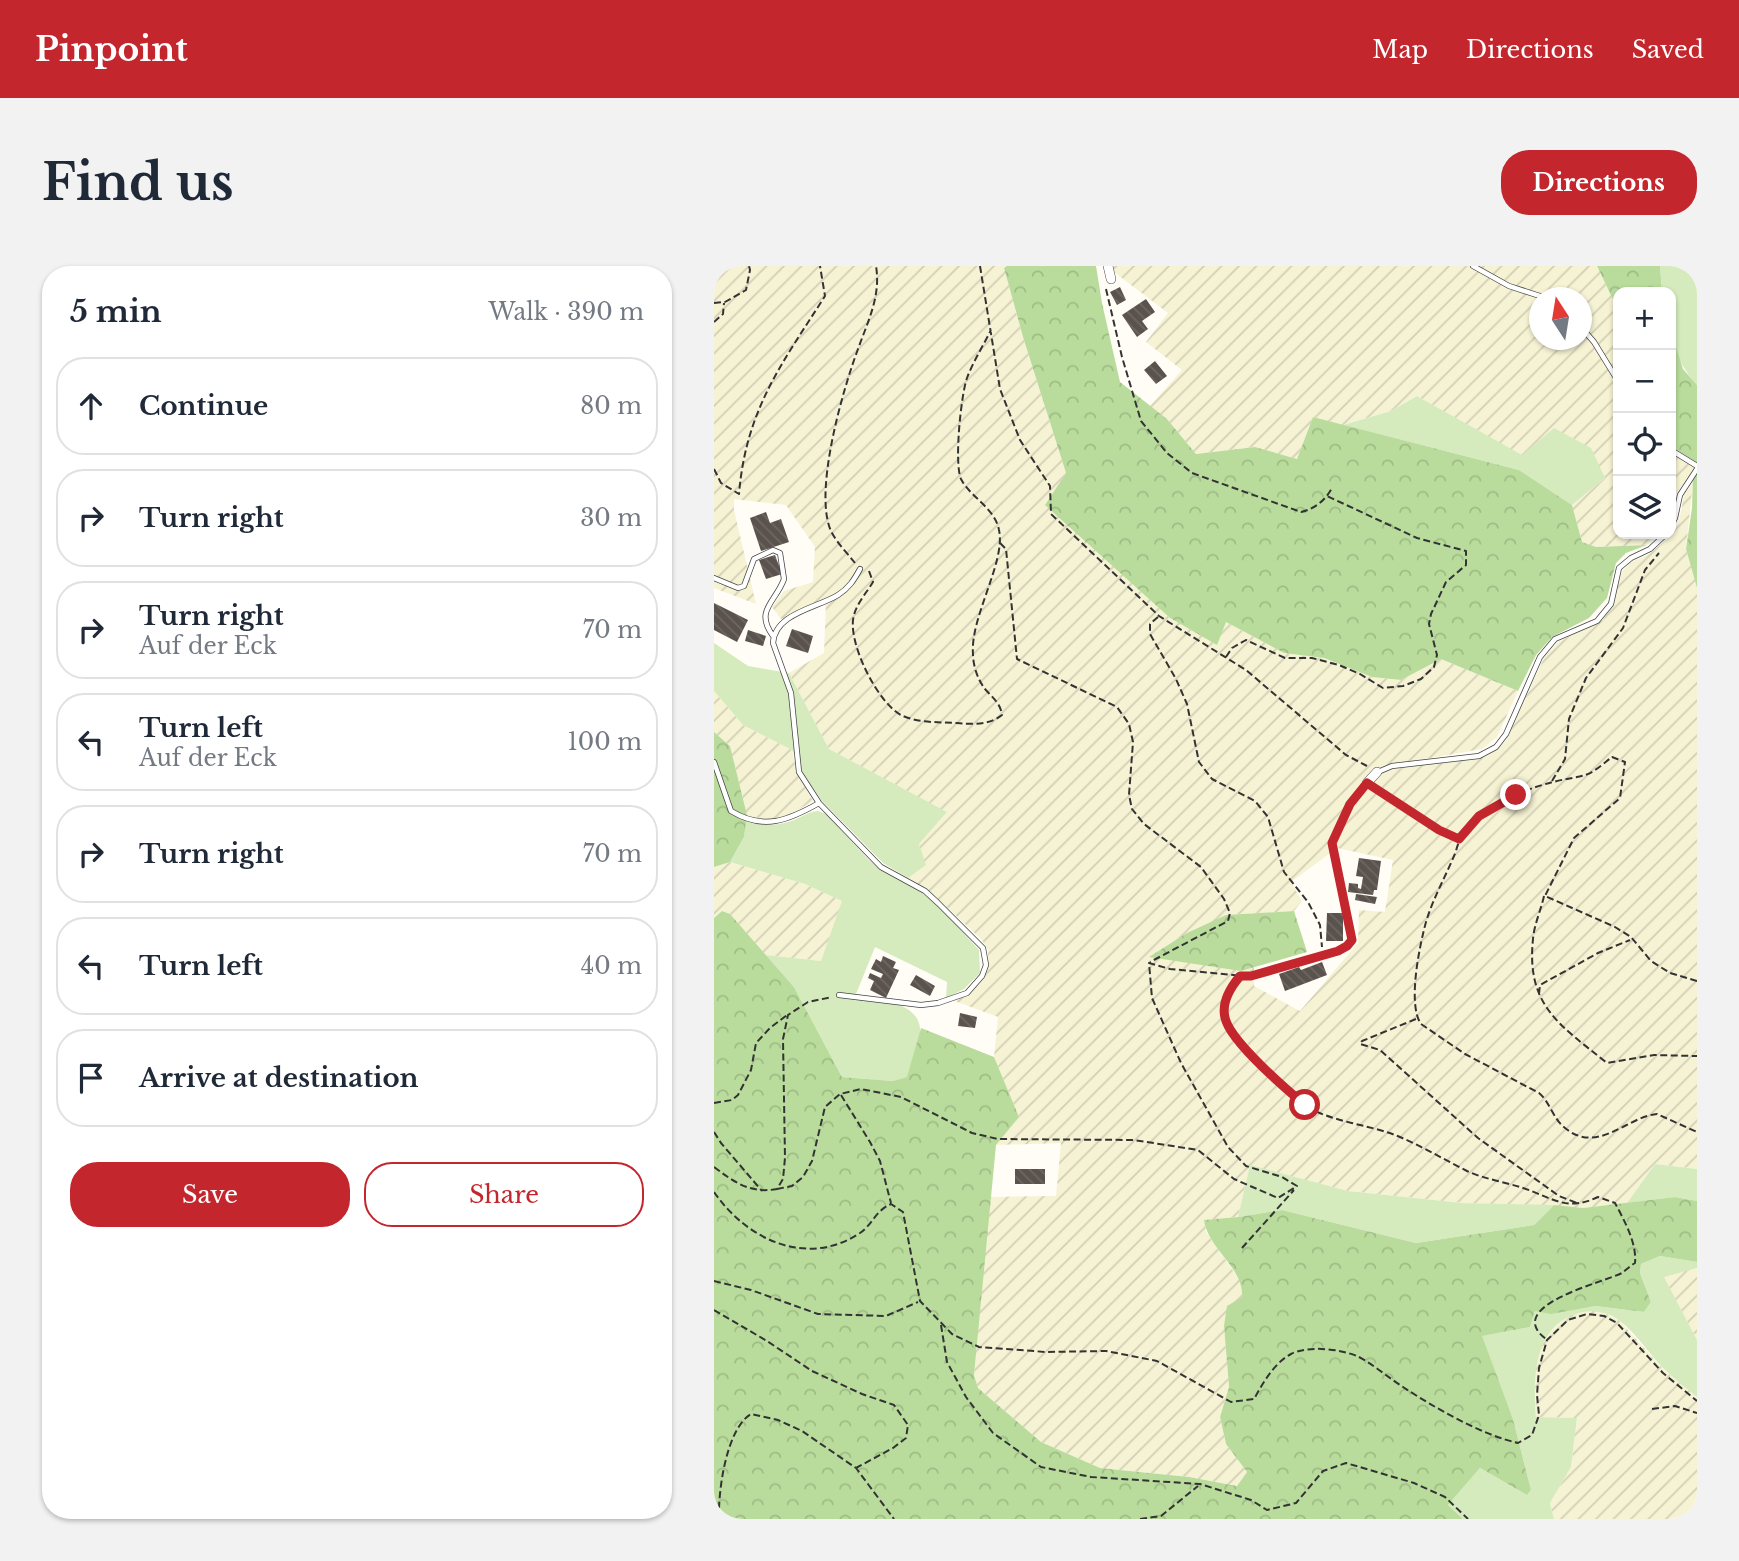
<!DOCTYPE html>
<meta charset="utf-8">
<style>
body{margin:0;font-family:"Libre Baskerville",serif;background:#f2f2f3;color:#1f2937}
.controls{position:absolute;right:21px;top:21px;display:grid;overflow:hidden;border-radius:14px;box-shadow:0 2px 5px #0004}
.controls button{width:63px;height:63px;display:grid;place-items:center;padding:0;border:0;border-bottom:2px solid #e0e1e3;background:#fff;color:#1f2937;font:35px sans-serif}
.compass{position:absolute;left:815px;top:21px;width:63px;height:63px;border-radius:50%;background:#fff;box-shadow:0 2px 5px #0004;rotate:348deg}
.stop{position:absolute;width:21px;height:21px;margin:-16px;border:5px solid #c4262e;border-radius:50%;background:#fff}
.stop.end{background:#c4262e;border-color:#fff;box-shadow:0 2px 7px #0008}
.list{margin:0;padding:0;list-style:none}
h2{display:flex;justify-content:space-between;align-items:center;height:91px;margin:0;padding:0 28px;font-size:30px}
h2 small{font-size:23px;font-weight:400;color:#747a83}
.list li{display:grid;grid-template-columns:46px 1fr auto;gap:21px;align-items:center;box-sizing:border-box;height:98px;margin:0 14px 14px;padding:0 14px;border:2px solid #e0e1e3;border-radius:28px}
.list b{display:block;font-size:26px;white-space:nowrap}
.list p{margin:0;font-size:23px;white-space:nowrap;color:#747a83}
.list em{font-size:23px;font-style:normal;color:#747a83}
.actions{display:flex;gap:14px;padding:21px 28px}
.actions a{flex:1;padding:16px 0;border:2px solid #c4262e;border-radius:28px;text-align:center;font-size:24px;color:#c4262e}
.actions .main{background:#c4262e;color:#fff}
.icon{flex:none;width:38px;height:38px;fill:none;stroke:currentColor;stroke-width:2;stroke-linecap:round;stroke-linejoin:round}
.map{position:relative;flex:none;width:983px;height:1253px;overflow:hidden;border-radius:28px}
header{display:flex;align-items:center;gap:42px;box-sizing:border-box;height:98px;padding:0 35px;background:#c4262e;color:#fff}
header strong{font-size:33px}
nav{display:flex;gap:38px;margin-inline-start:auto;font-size:24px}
.intro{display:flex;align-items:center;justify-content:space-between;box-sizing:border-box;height:168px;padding:0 42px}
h1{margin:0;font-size:49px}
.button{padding:18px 32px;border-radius:28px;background:#c4262e;color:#fff;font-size:24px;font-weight:700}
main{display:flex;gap:42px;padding:0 42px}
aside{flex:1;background:#fff;border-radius:28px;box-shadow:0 2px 5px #0004}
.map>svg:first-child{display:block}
</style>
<header>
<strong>Pinpoint</strong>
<nav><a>Map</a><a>Directions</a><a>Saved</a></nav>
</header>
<div class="intro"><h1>Find us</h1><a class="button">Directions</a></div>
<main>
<aside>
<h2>5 min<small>Walk · 390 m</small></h2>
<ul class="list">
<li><svg class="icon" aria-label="ahead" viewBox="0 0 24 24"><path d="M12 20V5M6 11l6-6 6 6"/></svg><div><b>Continue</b></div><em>80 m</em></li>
<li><svg class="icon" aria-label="right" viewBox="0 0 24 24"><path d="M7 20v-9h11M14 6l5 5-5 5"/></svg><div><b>Turn right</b></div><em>30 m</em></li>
<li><svg class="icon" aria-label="right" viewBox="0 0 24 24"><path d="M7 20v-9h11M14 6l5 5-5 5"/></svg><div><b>Turn right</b><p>Auf der Eck</p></div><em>70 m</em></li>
<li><svg class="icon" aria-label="left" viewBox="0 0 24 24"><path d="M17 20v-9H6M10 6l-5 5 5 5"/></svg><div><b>Turn left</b><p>Auf der Eck</p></div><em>100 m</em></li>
<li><svg class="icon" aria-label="right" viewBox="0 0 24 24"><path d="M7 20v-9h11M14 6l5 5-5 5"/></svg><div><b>Turn right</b></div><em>70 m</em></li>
<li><svg class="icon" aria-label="left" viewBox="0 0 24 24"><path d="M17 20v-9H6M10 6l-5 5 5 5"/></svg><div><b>Turn left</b></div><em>40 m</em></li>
<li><svg class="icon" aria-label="arrive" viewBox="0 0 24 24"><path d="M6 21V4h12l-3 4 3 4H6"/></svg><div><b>Arrive at destination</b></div></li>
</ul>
<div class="actions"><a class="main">Save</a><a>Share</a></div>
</aside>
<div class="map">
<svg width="983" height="1253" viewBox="0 0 983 1253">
<defs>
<pattern id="farmland-furrows" width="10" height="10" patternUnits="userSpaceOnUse" patternTransform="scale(1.75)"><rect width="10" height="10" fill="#f6f3d4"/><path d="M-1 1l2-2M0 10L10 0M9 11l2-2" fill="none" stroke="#d2cfb5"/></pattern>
<pattern id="forest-crowns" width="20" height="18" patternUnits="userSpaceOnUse" patternTransform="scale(1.75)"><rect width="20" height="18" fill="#b9dc9c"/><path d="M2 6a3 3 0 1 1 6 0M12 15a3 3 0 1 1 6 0" fill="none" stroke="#9ebc85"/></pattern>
<pattern id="building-back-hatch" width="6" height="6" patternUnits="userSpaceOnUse" patternTransform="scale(1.75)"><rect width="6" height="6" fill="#5a524d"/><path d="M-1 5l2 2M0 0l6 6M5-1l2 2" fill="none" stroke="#6d6662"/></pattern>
</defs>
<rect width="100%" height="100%" fill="#fffdf5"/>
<path fill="url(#farmland-furrows)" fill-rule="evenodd" d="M0,0H293L290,2L309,71L352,207L332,239L456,352L502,378L512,356L570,387L609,392L658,411L687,414L727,393L804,425L783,471L768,483L671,500L721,498L771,491L784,483L792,474L830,392L844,376L889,354L899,338L908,306L915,297L935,288L956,271L965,256L970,229L979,216L972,283L983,322V903L941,898L913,937L869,942L748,937L634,925L536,900L524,951L491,954L492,966L529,1019L528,1031L510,1060L515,1121L506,1151L512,1178L533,1206L523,1220L475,1211L386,1202L327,1176L264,1122L260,1109L276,931L342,930L347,877L282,879L305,851L280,791L284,751L238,734L253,729L269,714L274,702V684L268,674L221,630L194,612L211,599L205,578L232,547L115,483L75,407L110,387L112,335L67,353L58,341L70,325L99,316L101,281L72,239L20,233V244L42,338L0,322ZM623,582L679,594L671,646L645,644L644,677L586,745L540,720V701L512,649L580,645L588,635L577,616Z
M398,0H883L904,44V268H945L933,279L882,281L868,276L858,239L891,212L808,190L703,130L677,145L629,159L599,151L583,193L541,181L482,188L453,153L436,140L468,104L432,76L454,47L400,6ZM825,32H867V74H825Z
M957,180L983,197L979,207L962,227L957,248Z
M0,425L29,459L78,484L83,507L99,535L69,553L51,554L33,549L16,480L0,466Z
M16,596L91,618L129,635L107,695L52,689L16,648L8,645L0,652V601Z
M983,1002V1074L949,1010Z
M871,1045H887L905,1054L951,1105L983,1131V1253H840L836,1237L857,1201L863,1152L822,1151L821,1109L825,1085L834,1067L854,1050Z"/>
<path fill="#d5ebbd" d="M946,0H983V119C956,89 957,65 957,26H948Z
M703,130L808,189L840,162L877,182L891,212L858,239L805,204L629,159L677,145Z
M0,377L34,400L75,407L115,483L233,546L205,578L212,599L194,612L169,597L108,535L91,511L78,484L29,459L0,425Z
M104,545L112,548L155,594L167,604L205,625L223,638L265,684L266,707L250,723L232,732L233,716L161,681L142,728C162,733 205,736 206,763C207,774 197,799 194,811L179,815L128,811L80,721L52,689L107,695L128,635L91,618L16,596L30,571L32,554C47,558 62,561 77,555C87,552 93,546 104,545Z
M941,898L983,903V935L961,931L913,937Z
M536,899L634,925L748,937L840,939L820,959L702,977L568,944L524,951Z
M946,990L983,996V1002L950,1011L983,1074V1131C972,1122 960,1113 950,1103C935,1088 923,1068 906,1055C895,1046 879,1043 865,1047C819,1060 819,1111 822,1151L863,1152L857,1201L836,1237L840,1253H749L734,1239L766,1202L813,1229L817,1224L799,1153L767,1070L816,1061L821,1045L881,1040L930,1046L937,1036L926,1007L927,998Z"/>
<path fill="url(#forest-crowns)" d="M293,0H382L388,37L406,116L453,153L482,188L541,181L583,193L599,151L805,204L858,239L868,276L882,281L933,279L912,287L902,297L893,332L875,352L838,371L822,389L804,425L727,393L687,414L658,411L610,392L570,387L512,356L503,379L456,352L331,239L352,207L309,71L290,2Z
M883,0H946L948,26H904V44Z
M957,65L969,103L983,119V322L972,283L978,242L979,207L983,197L957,180Z
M0,466L16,480L33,549L30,571L16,596L0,601Z
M8,645L16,648L80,721L128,811L179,815L193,811L207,762L280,791L305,851L282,879L260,1109L264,1122L327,1176L386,1202L475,1211L523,1220L533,1206L512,1178L506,1151L515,1121L510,1060L513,1040L528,1031C530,1002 494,983 490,954L524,951L568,944L702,977L820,959L840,939L869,942L961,931L983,935V996L946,990L927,998L926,1007L937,1036L930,1046L881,1040L837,1048L821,1045L816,1061L768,1070L799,1153L817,1224L813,1229L766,1202L734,1239L749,1253H0V652Z
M580,645L593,686L527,705L435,691L473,667L512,649Z"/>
<path fill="url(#building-back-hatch)" d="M406,21L412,34L403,39L396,26Z
M432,33L441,46L428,55L434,63L423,71L408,49Z
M441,95L453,110L442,118L430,104Z
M52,246L56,257L67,253L75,276L47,285L36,252Z
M61,289L68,308L52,313L45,294Z
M0,337L34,354L23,376L0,364Z
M78,363L99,370L94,387L72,380Z
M34,364L52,370L49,380L31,375Z
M645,592L667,595L663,624H660L659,629L634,626L635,617L644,618V622L647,623L649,611L642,610Z
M642,628L663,631L661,638L641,634Z
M613,647H629V675H612Z
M169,690L182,696L179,702L185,704L172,732L156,724L160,715L154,712L156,707L167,712L169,708L157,703L162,693L167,696Z
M608,696L613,709L571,725L565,708L585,701L587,704Z
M202,709L221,720L216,730L196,719Z
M246,747L263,751L261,762L244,760Z
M301,903H331V918H301Z"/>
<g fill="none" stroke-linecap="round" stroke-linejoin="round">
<defs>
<path id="lane" d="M759,0L795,20L832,32
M867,61L880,76L904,115
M957,184L983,200
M957,260L961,252L966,229L983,203
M0,312L24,322L30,320L40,293L59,284L66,287L70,313C62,336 40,344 59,370
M0,496L17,545C50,565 75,554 105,537L167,601L211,625L224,637L269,682L272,699L268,710L253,727L224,737L207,739L125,729
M664,506L678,500L765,490L782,481L792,468L826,391L841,373L883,355L897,338L905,302L917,292L936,283L952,268
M105,537L85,506L77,427L59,377C61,347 103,342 124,329C135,322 140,314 146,303
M537,710L624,685L633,680L638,674L618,577L636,538L653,518"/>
<path id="street" d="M394,0L397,13
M653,517L663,506"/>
</defs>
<use href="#lane" stroke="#444" stroke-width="6"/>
<use href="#street" stroke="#444" stroke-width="10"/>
<path stroke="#333" stroke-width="2" stroke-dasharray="7 3.5" stroke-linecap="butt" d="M266,0L286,123L306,174L336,220L337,248L445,350L532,404L632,489L653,500
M392,23L408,91L427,155L453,187L478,207L587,246C600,243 611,235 618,222
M0,37L11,36L32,24L36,4L35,0
M0,56L9,48L10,37
M0,203L7,217L25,228C32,144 67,99 111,30L106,0
M286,277L292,283L303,393L403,441L415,458L419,476L415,529L418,543L430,558L487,601L510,633L516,647L514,655L436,696
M141,297C134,288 124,278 118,267C98,229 129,123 144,83C154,55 167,30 162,0
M155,305L159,316C153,326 143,337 140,349C132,375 165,440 189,450C206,457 224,456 242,457C258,458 274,460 288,449C287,438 278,431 271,423C264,414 259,400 259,388C256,351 292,296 285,264C281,242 256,231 247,213C240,197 247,129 253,112C259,96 269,80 277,64
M444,351L436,358V368L462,413L473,438L485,496L498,513L541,535L554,551L570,606L594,636L606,659L608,681
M512,391L518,382L532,374L571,392H598L625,399L646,408L669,422L689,420L707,413L720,401L723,389L715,358L717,348L732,316L752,299V285L703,272L613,230
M838,515L851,493L855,453L872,412L909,362L931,304L945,287
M663,524L725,564L745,573
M830,630C827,644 820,659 819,673C812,740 846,759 893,797L940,789L983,790
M526,710C519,719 510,731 510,743C509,766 570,825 590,839C617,856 652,858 681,869C706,879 729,893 753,905C770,913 791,916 809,922C839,932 852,946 884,931L901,937C910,954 923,977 921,997C916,1000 912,1004 908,1007C888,1017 788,1040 832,1073
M983,715L956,707L937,695L917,671L901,661L831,630L860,572L906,532L911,496L898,491C890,497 881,506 871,509C861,512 850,513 839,516C804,525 751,546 742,585C733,608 719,632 712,656C706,678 693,738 707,758L751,788L825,827C836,836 839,853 851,862C884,889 912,851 943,848L983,866
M825,728L826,719L884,687L916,674
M702,753L648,775L646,778L666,784L764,872L845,930L863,937
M127,829L156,876L166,895L177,937
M0,837L18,834L24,829L37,804L42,777L56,762L73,749
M0,866L7,877L48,925
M0,901C20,916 36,928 63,923L69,913L71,892L69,773L74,749L94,736L118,731
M63,923L78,920L89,911L98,895L111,841L126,828L147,823L187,831L258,867L284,873L420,874L484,884L520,913L564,932L583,920L568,911L532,900L514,881L467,797L438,732L435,697L456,703L529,710
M0,926C33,974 93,1002 146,967C159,958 161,945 177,938L189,946L206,1035L238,1068L265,1081L332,1086L392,1085L443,1095L517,1136L540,1133C549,1117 560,1097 577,1088C594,1079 628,1083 645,1091C660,1099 675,1112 689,1121C721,1142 768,1169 804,1177L818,1169L825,1149L823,1129L825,1102L833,1074L854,1054L873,1048L890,1050L903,1057L949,1107L983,1135
M528,982L580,924
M0,1015L37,1024L104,1048L172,1050L204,1036
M0,1044L53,1075L98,1105L148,1128L180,1139L194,1159L192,1172L179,1182L142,1202
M227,1059L233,1096L252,1131L279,1167L327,1201L377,1211L486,1218L537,1234L553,1244L582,1237L609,1205L632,1197L700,1217L731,1231L754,1253
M938,1143L961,1140L983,1147
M5,1253C4,1226 12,1163 37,1148L64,1154L88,1165L142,1202L180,1253
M426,1253L447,1250L484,1220
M977,1253L983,1246"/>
<use href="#lane" stroke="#fff" stroke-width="4.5"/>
<use href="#street" stroke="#fff" stroke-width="9"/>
</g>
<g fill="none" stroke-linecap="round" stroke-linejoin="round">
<path stroke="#c4262e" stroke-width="9" d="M591,839C572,823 520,778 512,755C506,739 516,722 526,710H537L624,685L633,680L638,674L618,577L636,538L653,517L725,564L745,573L765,550L802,529"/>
</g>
</svg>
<div class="controls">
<button>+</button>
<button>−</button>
<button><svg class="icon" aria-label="locate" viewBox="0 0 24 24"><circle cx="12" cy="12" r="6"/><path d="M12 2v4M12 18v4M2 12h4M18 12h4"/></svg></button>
<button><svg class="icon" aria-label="layers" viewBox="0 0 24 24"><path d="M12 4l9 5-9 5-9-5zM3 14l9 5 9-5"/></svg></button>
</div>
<svg class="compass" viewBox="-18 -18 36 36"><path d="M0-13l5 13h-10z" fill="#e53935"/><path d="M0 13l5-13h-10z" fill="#747a83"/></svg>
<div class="stop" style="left:591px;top:839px"></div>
<div class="stop end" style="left:802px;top:529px"></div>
</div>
</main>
